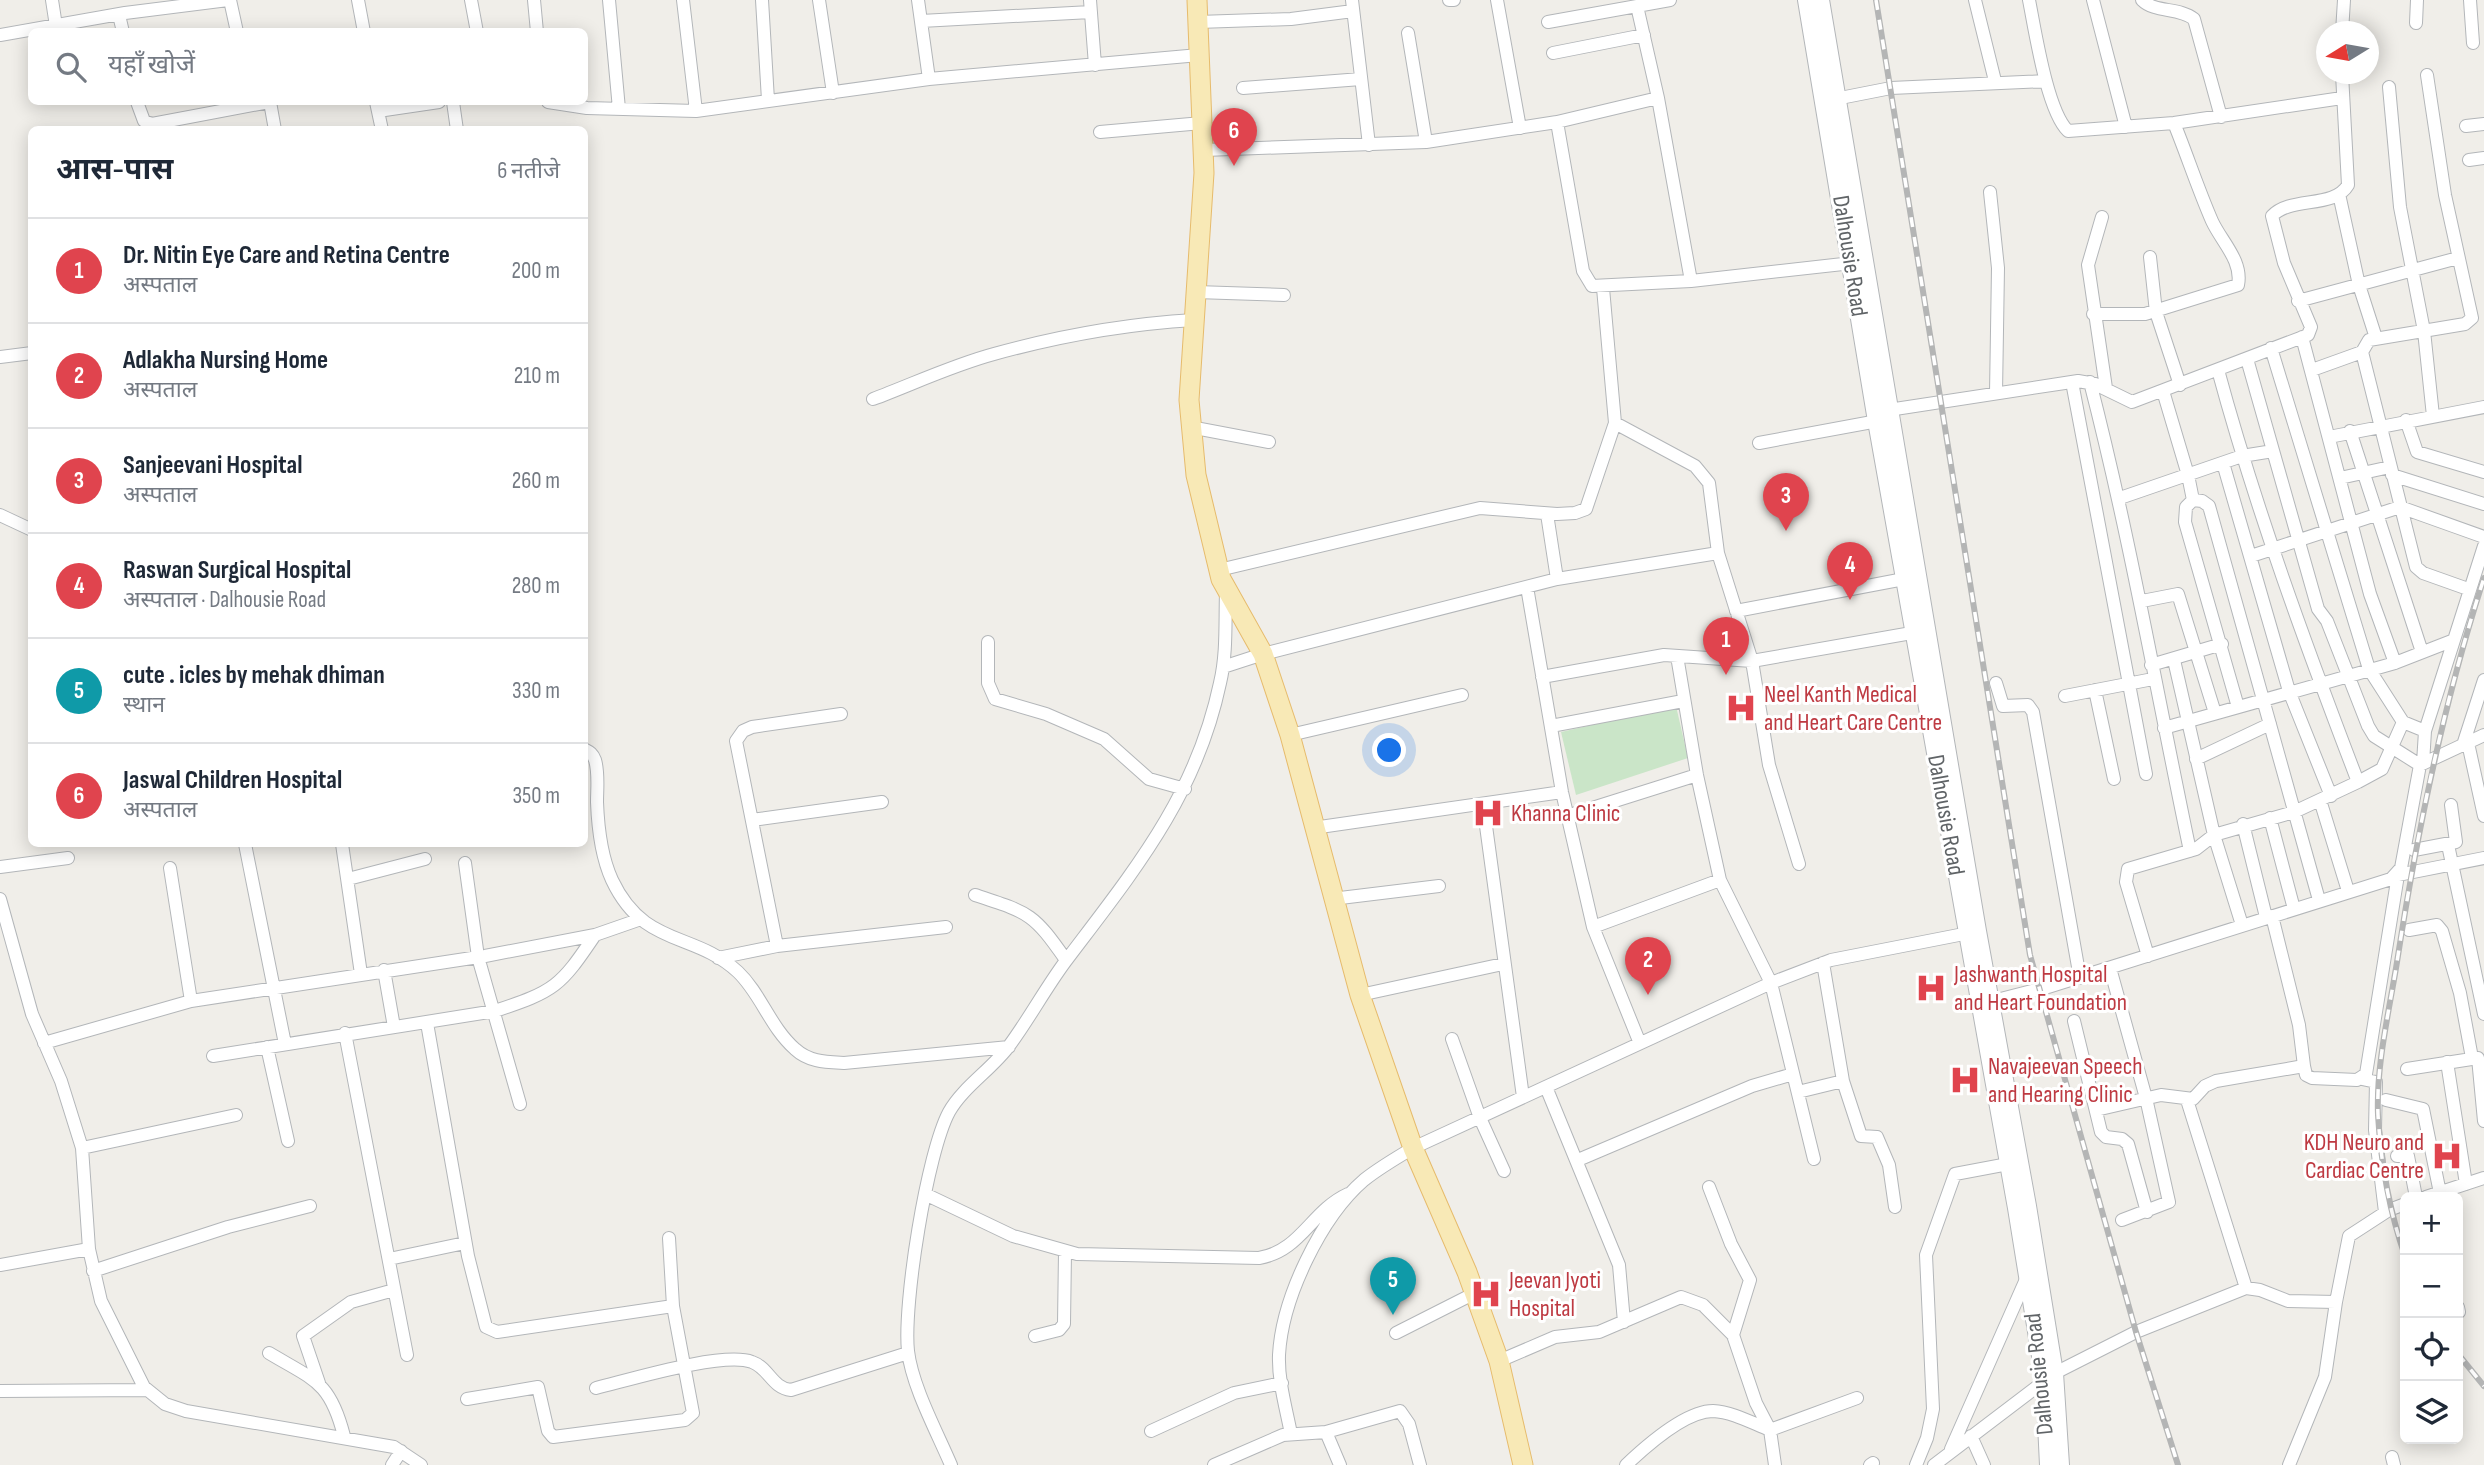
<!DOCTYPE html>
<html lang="hi">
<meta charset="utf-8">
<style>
body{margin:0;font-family:"Sofia Sans Condensed","Noto Sans Devanagari",sans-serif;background:#f6f6f7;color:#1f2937}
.controls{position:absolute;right:21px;bottom:21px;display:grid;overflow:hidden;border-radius:10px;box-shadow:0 4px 18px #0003}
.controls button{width:63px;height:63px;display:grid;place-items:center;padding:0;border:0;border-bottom:2px solid #e0e1e3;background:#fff;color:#1f2937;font:35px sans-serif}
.compass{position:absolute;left:2316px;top:21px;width:63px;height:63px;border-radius:50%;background:#fff;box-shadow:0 4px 18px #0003;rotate:259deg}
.you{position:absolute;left:1390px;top:751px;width:24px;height:24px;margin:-18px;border:5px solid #fff;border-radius:50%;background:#1a73e8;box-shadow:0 0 0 10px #1a73e833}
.badge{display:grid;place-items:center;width:46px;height:46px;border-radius:50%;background:#db4544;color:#fff;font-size:23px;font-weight:700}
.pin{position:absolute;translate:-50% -58px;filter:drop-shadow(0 2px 4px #0008)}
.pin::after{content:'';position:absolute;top:37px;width:24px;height:21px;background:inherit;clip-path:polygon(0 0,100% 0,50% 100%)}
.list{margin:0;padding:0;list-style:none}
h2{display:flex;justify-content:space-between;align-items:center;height:91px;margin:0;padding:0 28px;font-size:30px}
h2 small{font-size:23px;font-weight:400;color:#747a83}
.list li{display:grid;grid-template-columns:46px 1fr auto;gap:21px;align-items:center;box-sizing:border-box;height:105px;padding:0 28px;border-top:2px solid #e0e1e3}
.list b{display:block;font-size:26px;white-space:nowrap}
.list p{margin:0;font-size:23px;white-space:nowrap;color:#747a83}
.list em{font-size:23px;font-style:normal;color:#747a83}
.icon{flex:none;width:38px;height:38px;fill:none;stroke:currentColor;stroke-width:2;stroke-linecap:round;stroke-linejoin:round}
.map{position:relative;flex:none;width:2484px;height:1465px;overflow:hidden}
.search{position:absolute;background:#fff;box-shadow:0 4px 18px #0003;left:28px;top:28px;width:560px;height:77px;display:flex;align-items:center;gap:18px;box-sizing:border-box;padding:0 24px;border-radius:10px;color:#747a83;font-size:26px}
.panel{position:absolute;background:#fff;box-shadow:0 4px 18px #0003;left:28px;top:126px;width:560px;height:721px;border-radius:10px}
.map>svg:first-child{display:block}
</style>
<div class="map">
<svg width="2484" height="1465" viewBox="0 0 2484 1465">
<rect width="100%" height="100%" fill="#f0eee9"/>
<path fill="#cae5c8" d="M1676,706L1688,758L1576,795L1561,732Z"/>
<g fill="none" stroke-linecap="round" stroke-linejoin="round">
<defs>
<path id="street" d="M52,0L56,26
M230,0L237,32
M358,0L364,32
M471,0L477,32
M534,0L537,32
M609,0L619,109
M683,0L696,111
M762,0L768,100
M819,0L833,93
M918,0L929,79
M1090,0L1095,65
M1352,0L1369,145
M1449,0H1454
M1497,0L1520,128
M1975,0L1995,81
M2029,0C2035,30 2047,111 2068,131L2174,123L2342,98
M2093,0L2126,127
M2142,0C2155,13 2179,7 2194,19L2221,117
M2470,0L2473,43
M1637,6L1658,98L1691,281
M119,15L123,32
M921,21L1091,12
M1198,22L1291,19L1353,11
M1548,22L1670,0
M2416,23L2417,0
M2342,32L2344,0
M1408,33L1426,142
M0,35L125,13L228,0
M1553,53L1644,35
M2427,75L2445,195L2472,318L2465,324L2369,340L2362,352L2416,567L2423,573L2468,589
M2389,87L2400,207L2424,331L2433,416
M1243,88L1361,79
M1830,100L1891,88L2046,81
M137,102L144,121L152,124L269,102
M270,102L275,130
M376,102L382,130
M453,102L457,130
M548,102L587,108L696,111L929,79L1199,55
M378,111L439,102
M1557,122L1583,271L1592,286L1691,281L1852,263
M2466,126L2484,124
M1100,132L1202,123
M1204,150L1426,142L1557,122L1658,98
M2469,160L2484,158
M1990,192L1998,268L1996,393
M2339,194L2359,285L2376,338
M2102,217L2088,265L2106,388
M2150,257L2156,312L2180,385
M1196,292L1284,295
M2298,301L2458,258
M2093,314H2145L2238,285C2243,261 2221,241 2212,221C2198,189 2187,155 2174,123
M2302,337L2370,594L2395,663
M2271,348L2369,669L2403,722L2425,731
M0,357L32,353
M2247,359L2318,609L2327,621L2368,726L2374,736L2420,765
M2218,370C2256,510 2306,646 2358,782
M2312,370L2362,352
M2072,382L2146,774
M2090,382C2130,537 2157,694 2190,851
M2163,391L2188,475L2193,500L2202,501L2209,506L2319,900
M873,399C913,384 953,365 994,354C1059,336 1126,324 1194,320
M1882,411L2078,381L2095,384L2132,402L2308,335L2311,327L2284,263L2272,216C2290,196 2334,209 2348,185L2342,74
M2406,420L2417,452L2484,472
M1615,423L1695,466L1709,483L1718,553L1752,661L1769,765L1799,864
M1190,427L1269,442
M2350,431L2422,652
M2329,437L2484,407
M1759,443L1883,420
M2223,463L2289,691L2331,796
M2392,475L2484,504
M2340,478L2390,467
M2120,498L2242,456L2273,451
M2193,500L2186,507L2185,522L2238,707
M1547,514L1557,579
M0,515L32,530
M2251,556L2400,507L2484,537
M1219,570L1480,508L1557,514L1575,513L1586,509L1615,423L1603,288
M1527,587L1562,792L1593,927L1639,1041
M2142,601L2178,594L2215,713
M1736,611L1904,579
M988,642V683L995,699L1046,714L1104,739L1149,779L1185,789
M2174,660L2214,835L2242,925
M2151,665L2222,644
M1223,667L1263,654L1557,579L1718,553
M1542,677L1664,655L1752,661L1923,631
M1996,683L2003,706L2028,705L2033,712L2080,978
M2095,690L2114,779
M2065,696L2153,679
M1551,726L1683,701
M2164,728L2395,663L2454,640
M1290,735L1462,695
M2468,743L2484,816
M2463,745L2484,680
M584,749C590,752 593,754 595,760C599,773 597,789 597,802C598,829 601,856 612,880C644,948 694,931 738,972C761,994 770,1027 795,1049C809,1062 826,1062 844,1063L1009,1047
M2196,759L2270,724
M2423,763L2425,731L2484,546
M2320,800L2348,891
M1483,804L1523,1097
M1567,816L1697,775
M2270,818L2294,909
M752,820L882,802
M2243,824L2266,917
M1313,828L1562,792
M245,844L285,1044
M342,844L361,974
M2448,845L2484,1014
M2414,850L2456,842L2451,805
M465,863L478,957L520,1104
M0,867L68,858
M170,868L191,1001
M348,879L425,859
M1720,880L1771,983L1814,1159
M975,895C1030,913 1033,913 1066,960
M0,899L32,1014L61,1081L82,1148L89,1249L101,1301L144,1387L165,1404L186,1411L394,1447L421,1465
M1332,899L1439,886
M1593,927L1720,880L1697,775L1677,656
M2409,930L2437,925L2442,931L2460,993L2472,1058
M777,946L736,741L743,731L752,727L841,714
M2148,956L2126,882L2128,869L2196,849L2214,835L2294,812L2358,782L2382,769L2403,722
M718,958L777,946L946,927
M1823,963L1843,1081L1861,1136L1877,1137L1889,1165L1895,1207
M2110,968L2146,1098L2169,1202L2122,1220
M384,970L394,1027
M1360,995L1503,964
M1985,1003L2048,987L2391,879L2401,868L2420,765L2484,735
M2074,1021L2101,1132L2106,1137L2122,1139L2128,1144L2147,1212
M427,1023L468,1256L486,1327L497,1332L673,1306L693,1413L685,1420L553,1437L548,1431L538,1387L467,1399
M345,1033L407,1355
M1452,1039L1480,1118L1504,1171
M44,1043L191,1001L485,956L595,935L641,919
M267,1047L288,1141
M213,1056L495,1011C555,991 560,987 595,935
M2447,1062L2466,1184
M2304,1066L2306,1075L2312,1078L2357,1080L2366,1074L2398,875L2484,858
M2407,1069L2478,1058L2484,1121
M2362,1079L2376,1082L2375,1130L2385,1212
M1546,1087L1619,1265L1624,1322
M1798,1092L1843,1081
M2187,1100L2246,1288
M2386,1100L2423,1109L2440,1193
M2096,1110L2161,1095L2193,1099L2205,1086L2216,1081L2304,1066L2299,1025L2272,916
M82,1148L236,1115
M2397,1156H2408L2416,1197
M1578,1160L1752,1086L1793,1074
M1709,1187L1731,1244L1750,1280L1733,1335L1756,1403L1770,1430L1775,1465
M927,1195L1013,1236L1077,1254L1259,1258C1301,1251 1311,1211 1348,1194
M2426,1197L2484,1178
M669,1238L673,1306
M389,1259L465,1243
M0,1265L89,1249
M93,1271L228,1227L310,1206
M2458,1307L2459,1312
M1396,1333L1475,1293
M1035,1336L1059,1330L1064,1324L1065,1252
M269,1353C314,1380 330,1381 344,1436
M1499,1361L1555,1337L1599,1332L1681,1297L1703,1305L1733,1335
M319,1383L303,1336L351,1302L394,1290
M596,1388C629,1380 723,1351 752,1362C769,1368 772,1388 791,1390L908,1353
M0,1391L147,1390
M1151,1431L1234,1393L1282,1383
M1326,1432L1340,1465
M1291,1434C1286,1408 1278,1381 1279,1355C1282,1298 1321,1217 1364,1180C1379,1168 1396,1158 1413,1148L1771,983L1831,960L1974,932
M1971,1436L1984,1465
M1951,1449L2027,1277
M2392,1457L2394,1465
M392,1465L401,1451
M951,1465C937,1432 912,1386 908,1351C903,1304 927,1153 949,1112C963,1087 992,1069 1009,1046C1029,1019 1045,989 1065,962C1133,872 1196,797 1220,683C1227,654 1225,623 1226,593
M1214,1465L1283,1435L1326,1432L1400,1411L1409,1424L1420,1465
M1626,1465C1645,1447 1685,1411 1713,1411C1733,1412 1752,1423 1770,1430L1857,1398
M1870,1465L1873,1463
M1916,1465L1927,1438L1933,1409L1926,1255L1955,1174L2008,1164
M1934,1465L2055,1373L2136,1332L2246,1288L2260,1290L2288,1301L2336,1302L2349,1236L2389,1210L2405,1204
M2289,1465L2325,1377L2336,1302"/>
<path id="secondary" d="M1806,0L1876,421L2016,1208L2044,1381L2048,1465
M1821,0L1978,931L2028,1206L2055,1373L2061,1465"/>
<path id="primary" d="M1197,0L1204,173L1189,400L1196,475L1221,579L1263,654L1290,735L1360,995L1413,1148L1467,1272L1499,1361L1523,1465"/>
</defs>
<use href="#street" stroke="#b3b6b9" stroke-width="14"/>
<use href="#secondary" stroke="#b3b6b9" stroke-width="18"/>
<use href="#primary" stroke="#e6bb6c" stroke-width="21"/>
<use href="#street" stroke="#fff" stroke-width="12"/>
<use href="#secondary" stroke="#fff" stroke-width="16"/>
<use href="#primary" stroke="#f8e9b6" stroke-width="19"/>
<defs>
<path id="rail" d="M1876,0L2030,955L2136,1332L2178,1465
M2405,1256C2389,1210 2381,1165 2378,1115C2376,1065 2389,1012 2397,962C2417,832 2443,704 2484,578
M2458,1354L2484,1386"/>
</defs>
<use href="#rail" stroke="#b4b5b5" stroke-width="6"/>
<use href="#rail" stroke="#fff" stroke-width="3.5" stroke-dasharray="10" stroke-linecap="butt"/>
</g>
<defs>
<symbol id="hospital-bare" viewBox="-9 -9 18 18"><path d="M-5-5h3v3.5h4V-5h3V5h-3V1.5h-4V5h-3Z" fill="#e0444e" stroke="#fff" stroke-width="2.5" paint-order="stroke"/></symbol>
</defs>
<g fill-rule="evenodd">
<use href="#hospital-bare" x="1719" y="686" width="44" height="44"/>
<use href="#hospital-bare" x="1466" y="791" width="44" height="44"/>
<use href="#hospital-bare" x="1909" y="966" width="44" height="44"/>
<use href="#hospital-bare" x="1943" y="1058" width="44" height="44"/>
<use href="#hospital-bare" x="2425" y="1134" width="44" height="44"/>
<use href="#hospital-bare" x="1464" y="1272" width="44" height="44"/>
</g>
<g text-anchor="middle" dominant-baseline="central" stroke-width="6" stroke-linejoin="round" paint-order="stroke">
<g font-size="24" fill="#606467" stroke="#fff">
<text transform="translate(1850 256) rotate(81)">Dalhousie Road</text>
<text transform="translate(1946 815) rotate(80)">Dalhousie Road</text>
<text transform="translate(2039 1374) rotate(-96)">Dalhousie Road</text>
</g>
<g font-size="24" fill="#be3a42" stroke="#fff" text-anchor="start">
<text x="1764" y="694">Neel Kanth Medical<tspan x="1764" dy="28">and Heart Care Centre</tspan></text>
<text x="1511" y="813">Khanna Clinic</text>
<text x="1954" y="974">Jashwanth Hospital<tspan x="1954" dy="28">and Heart Foundation</tspan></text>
<text x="1988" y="1066">Navajeevan Speech<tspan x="1988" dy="28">and Hearing Clinic</tspan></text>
<text x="2424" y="1142" text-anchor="end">KDH Neuro and<tspan x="2424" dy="28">Cardiac Centre</tspan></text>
<text x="1509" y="1280">Jeevan Jyoti<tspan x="1509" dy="28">Hospital</tspan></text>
</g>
</g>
</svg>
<div class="controls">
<button>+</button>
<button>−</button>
<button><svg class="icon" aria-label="locate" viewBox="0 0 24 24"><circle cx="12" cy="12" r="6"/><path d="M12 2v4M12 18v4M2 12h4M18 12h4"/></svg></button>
<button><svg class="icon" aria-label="layers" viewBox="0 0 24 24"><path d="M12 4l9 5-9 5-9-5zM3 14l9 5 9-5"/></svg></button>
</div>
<svg class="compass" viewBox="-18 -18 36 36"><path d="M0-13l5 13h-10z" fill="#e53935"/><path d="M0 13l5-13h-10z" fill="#747a83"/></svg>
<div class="you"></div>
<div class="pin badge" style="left:1726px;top:675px;background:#e0444e">1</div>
<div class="pin badge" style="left:1648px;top:995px;background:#e0444e">2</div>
<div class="pin badge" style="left:1786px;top:531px;background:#e0444e">3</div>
<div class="pin badge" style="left:1850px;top:600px;background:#e0444e">4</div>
<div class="pin badge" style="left:1393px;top:1315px;background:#0f9aa8">5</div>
<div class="pin badge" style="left:1234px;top:166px;background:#e0444e">6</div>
<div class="search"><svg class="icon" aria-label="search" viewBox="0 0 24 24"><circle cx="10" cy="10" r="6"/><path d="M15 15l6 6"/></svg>यहाँ खोजें</div>
<section class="panel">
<h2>आस-पास<small>6 नतीजे</small></h2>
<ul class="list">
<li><span class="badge" style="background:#e0444e">1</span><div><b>Dr. Nitin Eye Care and Retina Centre</b><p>अस्पताल</p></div><em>200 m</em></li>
<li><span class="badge" style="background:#e0444e">2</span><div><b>Adlakha Nursing Home</b><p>अस्पताल</p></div><em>210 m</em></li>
<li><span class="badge" style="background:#e0444e">3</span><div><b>Sanjeevani Hospital</b><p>अस्पताल</p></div><em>260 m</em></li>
<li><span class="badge" style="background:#e0444e">4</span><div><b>Raswan Surgical Hospital</b><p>अस्पताल · Dalhousie Road</p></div><em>280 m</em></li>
<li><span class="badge" style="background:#0f9aa8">5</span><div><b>cute . icles by mehak dhiman</b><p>स्थान</p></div><em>330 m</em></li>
<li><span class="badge" style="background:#e0444e">6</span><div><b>Jaswal Children Hospital</b><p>अस्पताल</p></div><em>350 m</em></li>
</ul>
</section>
</div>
